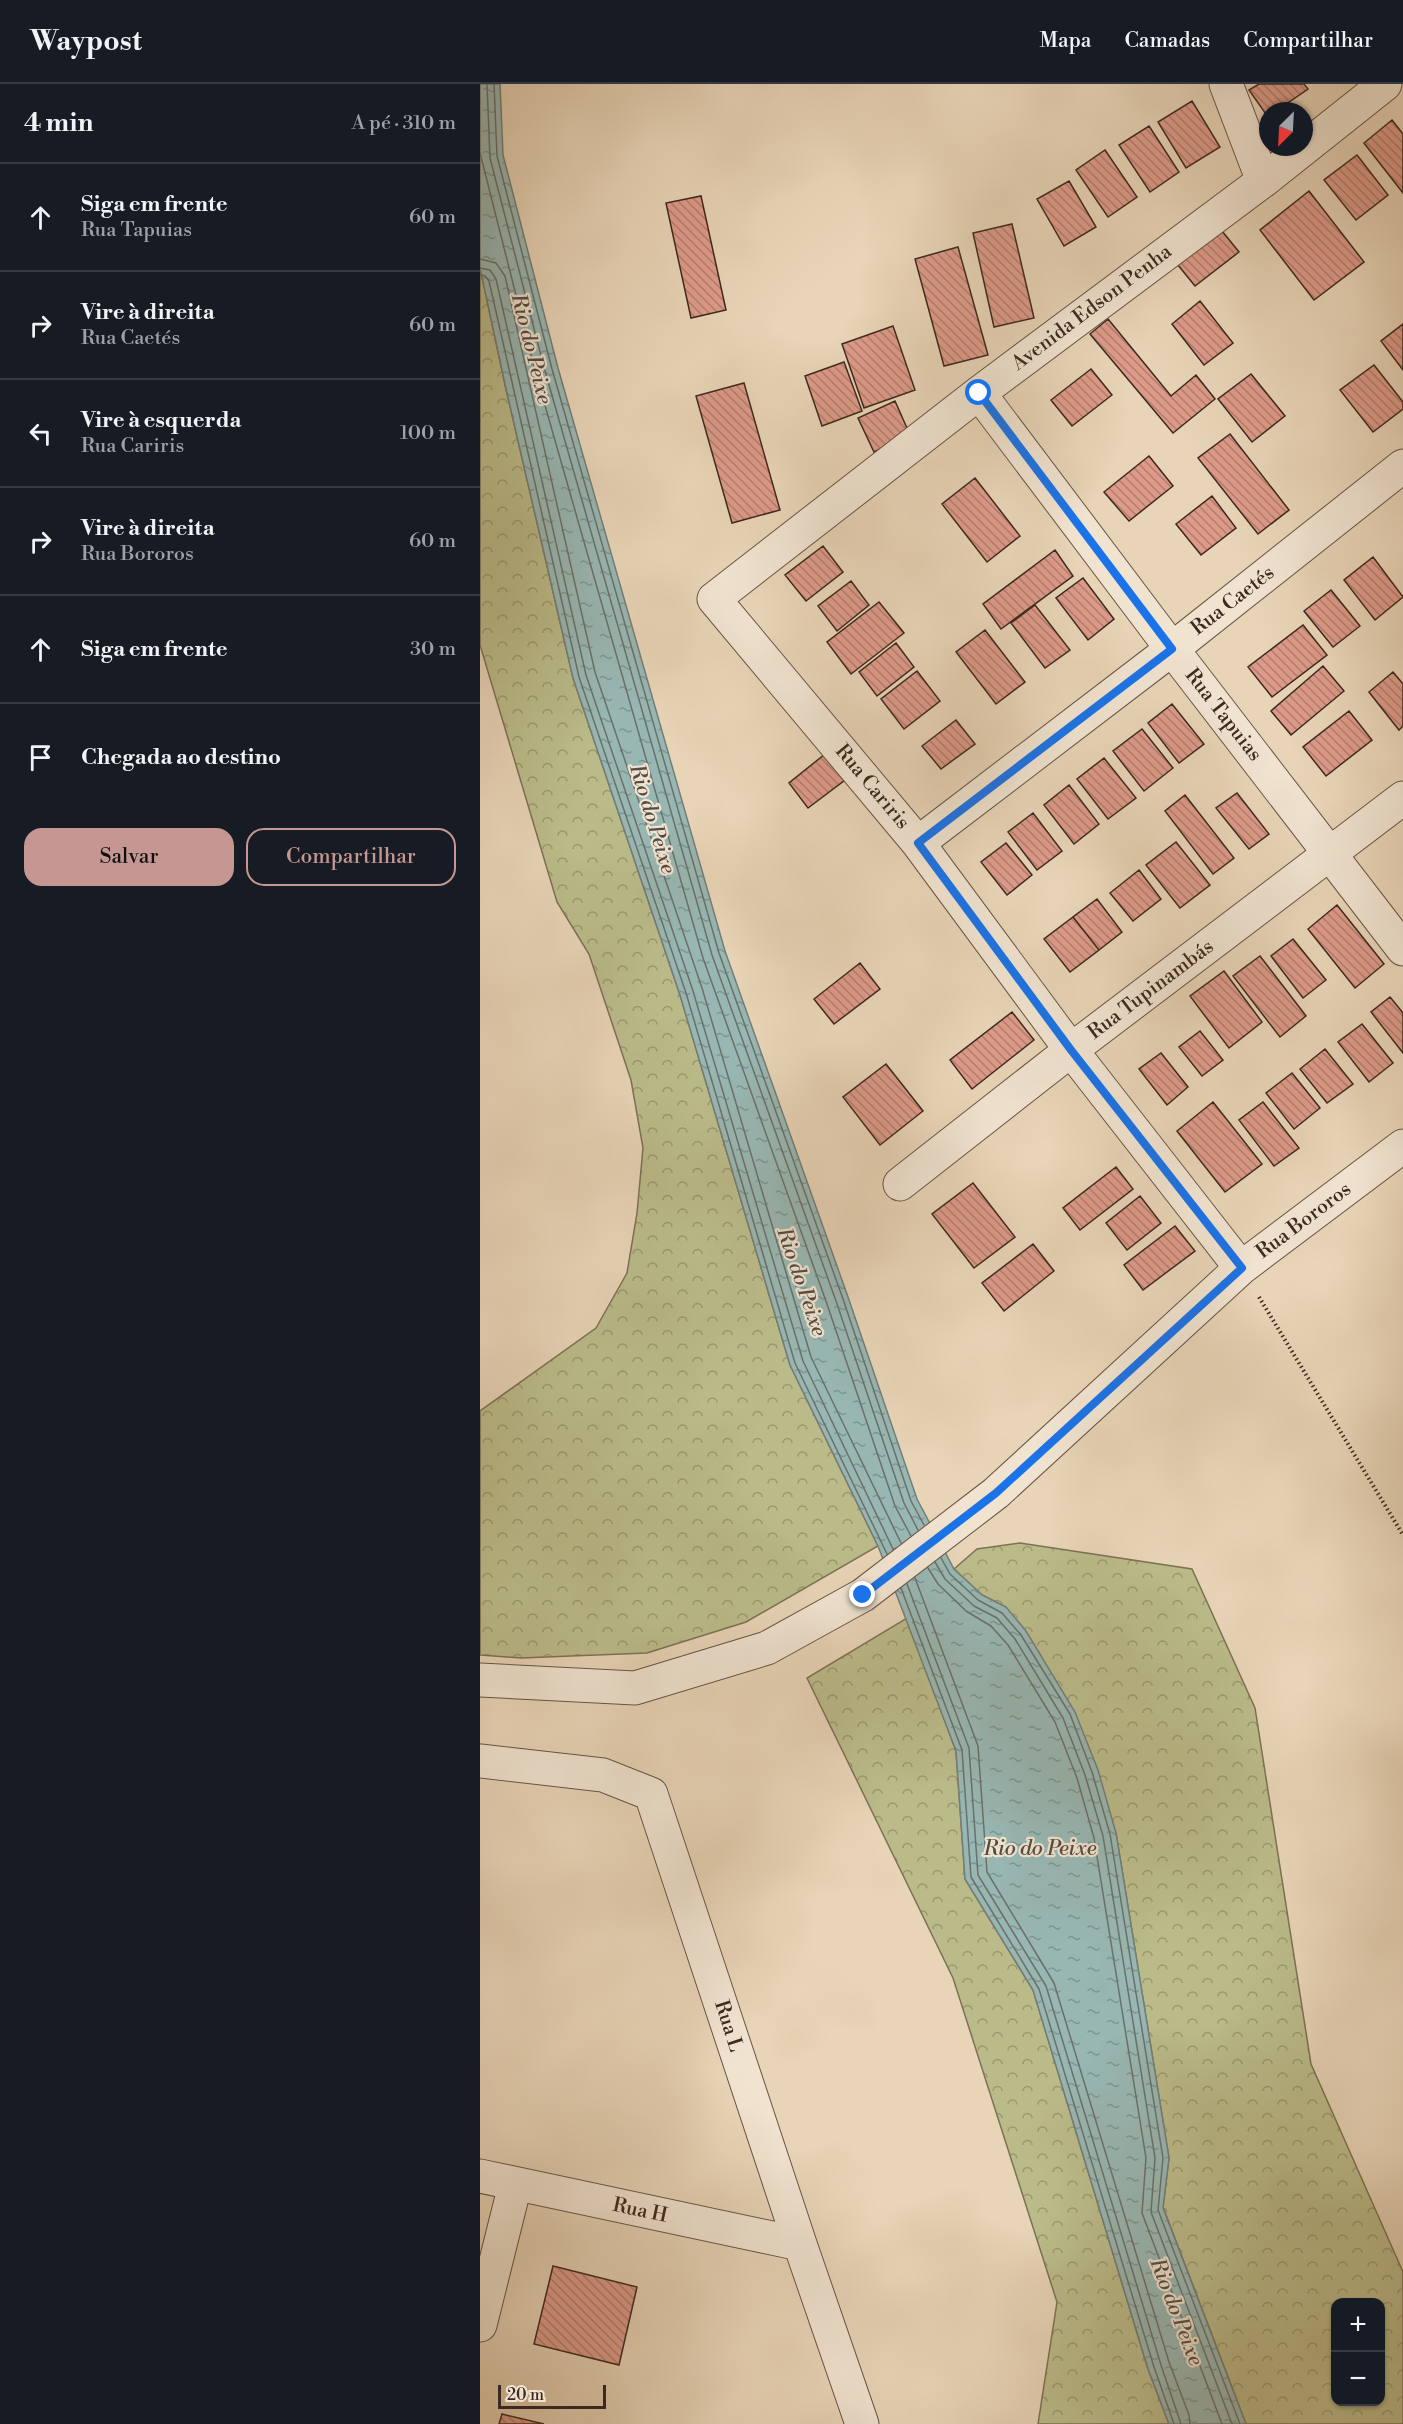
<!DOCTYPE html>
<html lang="pt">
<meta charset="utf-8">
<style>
body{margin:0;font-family:"Libre Bodoni",serif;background:#242831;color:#f1f3f6}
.controls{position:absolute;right:18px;bottom:18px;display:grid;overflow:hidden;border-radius:12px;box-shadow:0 2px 4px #0004}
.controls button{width:54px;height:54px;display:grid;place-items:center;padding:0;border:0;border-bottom:2px solid #363941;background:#171b24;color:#f1f3f6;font:30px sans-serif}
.compass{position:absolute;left:779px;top:18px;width:54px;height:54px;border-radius:50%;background:#171b24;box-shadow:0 2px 4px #0004;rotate:204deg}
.scale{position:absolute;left:18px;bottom:15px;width:108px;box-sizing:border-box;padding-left:6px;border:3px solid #3d291f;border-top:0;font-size:16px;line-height:21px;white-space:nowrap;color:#3d291f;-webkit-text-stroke:4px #f0e3d0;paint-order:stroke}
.stop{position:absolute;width:18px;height:18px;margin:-14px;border:4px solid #1a73e8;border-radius:50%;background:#fff}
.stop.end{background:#1a73e8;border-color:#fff;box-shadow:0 2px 6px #0008}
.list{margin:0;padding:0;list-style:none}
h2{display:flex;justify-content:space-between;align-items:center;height:78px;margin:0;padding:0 24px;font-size:26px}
h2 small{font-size:20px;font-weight:400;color:#9ea1a6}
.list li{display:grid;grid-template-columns:39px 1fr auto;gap:18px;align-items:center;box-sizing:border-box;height:108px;padding:0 24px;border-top:2px solid #363941}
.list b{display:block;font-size:22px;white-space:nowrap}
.list p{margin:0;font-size:20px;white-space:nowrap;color:#9ea1a6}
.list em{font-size:20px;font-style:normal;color:#9ea1a6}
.actions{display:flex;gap:12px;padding:18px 24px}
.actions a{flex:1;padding:14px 0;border:2px solid #c59692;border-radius:18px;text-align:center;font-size:21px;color:#c59692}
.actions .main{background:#c59692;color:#111}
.icon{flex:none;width:33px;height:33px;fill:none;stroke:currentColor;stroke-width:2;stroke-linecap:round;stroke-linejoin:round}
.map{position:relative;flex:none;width:923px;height:2340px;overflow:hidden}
header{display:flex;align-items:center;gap:36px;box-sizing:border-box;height:84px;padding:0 30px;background:#171b24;border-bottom:2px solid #363941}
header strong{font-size:28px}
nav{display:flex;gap:33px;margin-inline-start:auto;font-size:21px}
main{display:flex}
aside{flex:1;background:#171b24}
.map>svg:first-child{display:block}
</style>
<header>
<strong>Waypost</strong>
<nav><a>Mapa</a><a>Camadas</a><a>Compartilhar</a></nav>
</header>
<main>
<aside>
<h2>4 min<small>A pé · 310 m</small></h2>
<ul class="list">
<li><svg class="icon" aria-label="ahead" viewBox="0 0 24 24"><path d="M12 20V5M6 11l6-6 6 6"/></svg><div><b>Siga em frente</b><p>Rua Tapuias</p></div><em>60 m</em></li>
<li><svg class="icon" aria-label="right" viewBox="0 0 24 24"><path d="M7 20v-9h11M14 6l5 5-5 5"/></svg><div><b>Vire à direita</b><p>Rua Caetés</p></div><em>60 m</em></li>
<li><svg class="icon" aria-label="left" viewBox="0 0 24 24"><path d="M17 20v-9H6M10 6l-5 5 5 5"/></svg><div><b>Vire à esquerda</b><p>Rua Cariris</p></div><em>100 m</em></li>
<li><svg class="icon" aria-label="right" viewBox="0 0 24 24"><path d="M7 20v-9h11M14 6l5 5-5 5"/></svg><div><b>Vire à direita</b><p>Rua Bororos</p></div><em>60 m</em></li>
<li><svg class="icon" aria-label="ahead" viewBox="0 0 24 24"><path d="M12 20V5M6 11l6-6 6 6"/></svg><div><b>Siga em frente</b></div><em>30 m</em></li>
<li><svg class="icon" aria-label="arrive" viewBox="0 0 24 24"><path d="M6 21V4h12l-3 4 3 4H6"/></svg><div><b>Chegada ao destino</b></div></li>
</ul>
<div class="actions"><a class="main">Salvar</a><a>Compartilhar</a></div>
</aside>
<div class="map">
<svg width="923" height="2340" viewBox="0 0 923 2340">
<defs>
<pattern id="forest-crowns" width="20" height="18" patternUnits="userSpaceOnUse" patternTransform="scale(1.5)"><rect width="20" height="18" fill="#bbbb8a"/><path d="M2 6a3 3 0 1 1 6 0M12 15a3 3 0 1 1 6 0" fill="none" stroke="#999870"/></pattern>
<pattern id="water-ripples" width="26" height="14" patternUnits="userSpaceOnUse" patternTransform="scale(1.5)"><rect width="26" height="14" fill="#98b7b3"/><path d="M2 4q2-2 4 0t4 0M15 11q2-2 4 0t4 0" fill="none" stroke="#7d9591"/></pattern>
<pattern id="building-back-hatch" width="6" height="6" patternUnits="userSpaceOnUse" patternTransform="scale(1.5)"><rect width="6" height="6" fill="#dd9a89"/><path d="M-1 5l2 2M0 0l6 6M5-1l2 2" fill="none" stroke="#b47e6f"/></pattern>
</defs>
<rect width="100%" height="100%" fill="#e8d4b7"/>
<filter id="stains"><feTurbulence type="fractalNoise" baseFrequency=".00333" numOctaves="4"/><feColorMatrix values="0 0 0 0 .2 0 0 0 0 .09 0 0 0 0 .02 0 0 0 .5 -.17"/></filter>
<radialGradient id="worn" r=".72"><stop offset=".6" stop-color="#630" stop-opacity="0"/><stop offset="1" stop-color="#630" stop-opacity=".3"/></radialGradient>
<path fill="url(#forest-crowns)" stroke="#7c7254" stroke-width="1.5" fill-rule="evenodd" d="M0,184L26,305L93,594L200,911L310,1281L398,1462L266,1538L167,1569L41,1574L0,1571V1327L116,1244L147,1189L157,1129L163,1064L151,996L109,870L77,818L0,561Z
M540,1459L712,1485L775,1624L831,1980L923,2188V2340H766L683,2123L689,2074L636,1749L526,1523L502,1511L474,1485L497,1465ZM856,2218H900V2318H856Z
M427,1534L476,1667L485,1795L553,1906L668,2285L689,2340H558L577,2218L473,1894L327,1594Z"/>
<path fill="url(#water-ripples)" stroke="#747e78" stroke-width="1.5" d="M0,0H20L23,71L78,284L245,867L368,1213L437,1415L474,1485L502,1511L526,1523L546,1547L595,1628L618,1686L636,1749L689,2074L683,2124L766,2340H689L668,2285L553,1906L485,1795L476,1667L398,1462L310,1281L200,911L93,594L26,305L0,184Z"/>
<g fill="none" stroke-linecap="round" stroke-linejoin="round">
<path stroke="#6a7069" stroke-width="1.5" d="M7,0L10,74L65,287L232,871L356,1217L424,1419L438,1446
M14,0L17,72L72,285L239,869L363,1215L431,1417L444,1441
M0,69L56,290L223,874L347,1220L415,1422L431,1452
M0,175L16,179L25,192L115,588L222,904L331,1273L421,1459
M0,184L10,186L16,195L106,591L213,907L323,1277L413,1465
M0,191L5,192L9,197L99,593L206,909L315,1279L407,1470
M461,1474L470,1490L498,1516L522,1529L541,1551L590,1630L612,1688L630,1750L683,2074L678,2126L760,2340
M455,1478L465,1495L494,1522L517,1534L535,1555L583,1634L605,1691L623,1752L675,2074L671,2128L752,2340
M448,1484L458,1500L486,1527L511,1542L528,1561L575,1638L597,1694L614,1754L666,2074L662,2129L742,2340
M435,1494L498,1662L507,1788L574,1899L689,2278L709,2331L710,2340
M427,1500L489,1664L498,1791L566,1902L681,2281L701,2340
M421,1504L482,1666L491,1793L559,1905L674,2283L694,2340"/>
</g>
<path fill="url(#building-back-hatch)" stroke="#3d291f" stroke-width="1.5" d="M779,0H824L828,5L796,27H788V33L769,6Z
M712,17L740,63L706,84L678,38Z
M912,36L923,50V109L884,59Z
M669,42L699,88L670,108L639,61Z
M625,66L657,113L628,133L596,86Z
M877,71L908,111L876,136L844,96Z
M589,97L616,143L584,162L557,115Z
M829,107L884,178L834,216L780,146Z
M221,112L246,226L211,234L186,119Z
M532,140L554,234L514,243L493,149Z
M742,147L759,168L715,202L698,181Z
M478,163L508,271L464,282L435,175Z
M720,217L753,259L724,281L692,240Z
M628,235L691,312L716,291L735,315L693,349L610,250Z
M923,240V286L901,257Z
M413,242L435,306L384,324L362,260Z
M364,278L382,327L342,342L325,292Z
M894,281L923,318V325L893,348L860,306Z
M611,285L632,311L592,342L571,316Z
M771,290L805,332L772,358L738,315Z
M264,299L300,426L252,439L216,312Z
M415,317L430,351L394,368L378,334Z
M750,350L809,426L778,450L718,374Z
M669,372L693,402L649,437L624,408Z
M495,394L540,452L507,478L462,420Z
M732,412L756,444L721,471L696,440Z
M343,462L363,488L326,517L305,491Z
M575,466L593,492L521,545L503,520Z
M893,473L923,513L895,536L864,496Z
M603,494L634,535L608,556L576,514Z
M371,497L389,521L357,547L338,522Z
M851,506L880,542L853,563L824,527Z
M399,518L424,549L371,590L347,558Z
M555,521L590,566L565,584L531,539Z
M823,541L847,571L792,613L768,583Z
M505,546L545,598L516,620L476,568Z
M416,559L434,583L397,612L379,588Z
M843,582L864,607L811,651L791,627Z
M437,587L460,617L424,645L401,615Z
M913,588L923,600V642L919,646L889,608Z
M692,620L724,660L699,679L668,639Z
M869,627L892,656L846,692L823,663Z
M476,636L495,660L461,685L442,662Z
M662,645L693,684L664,707L633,667Z
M345,670L365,696L328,724L309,699Z
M624,674L656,714L628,735L597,695Z
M589,701L619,740L594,760L564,721Z
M757,709L789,750L769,765L736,724Z
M705,711L754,774L733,790L685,727Z
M553,729L582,767L557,786L528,748Z
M696,758L730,801L700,824L666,781Z
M526,759L552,791L527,811L501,778Z
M659,786L681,815L653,837L630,809Z
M617,815L642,848L619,866L593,833Z
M857,821L904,880L875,904L828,845Z
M593,833L619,866L590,888L564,855Z
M813,855L846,896L823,914L791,872Z
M780,872L826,932L800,953L753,892Z
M380,879L400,905L354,940L334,915Z
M744,887L782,938L749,964L710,912Z
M910,913L923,929V969L891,928Z
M532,928L554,956L492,1005L470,976Z
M882,940L913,979L889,998L858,958Z
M720,947L743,976L722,992L699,963Z
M845,965L873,1000L847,1019L820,985Z
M681,969L708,1003L687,1021L659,985Z
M406,980L443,1027L400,1061L363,1013Z
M812,989L840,1024L814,1045L786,1009Z
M733,1018L782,1080L745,1108L697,1047Z
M783,1018L819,1064L794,1082L759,1036Z
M636,1083L653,1105L600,1146L583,1124Z
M493,1099L535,1153L494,1184L452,1130Z
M660,1112L681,1139L647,1166L626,1139Z
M695,1142L715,1167L663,1206L644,1181Z
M553,1160L574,1187L524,1227L502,1199Z
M73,2182L157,2203L139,2281L54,2260Z
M22,2330L64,2340H19Z"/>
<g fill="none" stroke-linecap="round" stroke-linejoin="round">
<defs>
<path id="minor" d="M746,0L783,97
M499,309L692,565L923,865
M438,759L692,565L923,382
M420,1100L591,966L923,714
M761,1184L591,966L438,759L234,515L499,309L783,97L905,0
M0,1596L155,1604L287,1564L383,1511L516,1409L761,1184L923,1062
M0,1677L123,1691L171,1710L320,2160L382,2340
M0,2092L320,2160
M0,2241L35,2101"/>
</defs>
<use href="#minor" stroke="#685445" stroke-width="35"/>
<path stroke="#3d291f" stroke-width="4" stroke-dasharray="1.5 3" stroke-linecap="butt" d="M779,1213L923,1451"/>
<use href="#minor" stroke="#f0e3d0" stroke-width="33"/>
</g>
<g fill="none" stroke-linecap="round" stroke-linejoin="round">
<path stroke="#1a73e8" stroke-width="8" d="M383,1511L516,1409L762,1184L591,966L438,759L692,565L499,309"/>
</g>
<g text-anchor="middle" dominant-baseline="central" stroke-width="4.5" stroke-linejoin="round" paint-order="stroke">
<g font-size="20" fill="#3d291f" stroke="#f0e3d0">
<text transform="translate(612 224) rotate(-37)">Avenida Edson Penha</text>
<text transform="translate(753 517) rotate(-38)">Rua Caetés</text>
<text transform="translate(743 631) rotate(52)">Rua Tapuias</text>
<text transform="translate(392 703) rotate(50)">Rua Cariris</text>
<text transform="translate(671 906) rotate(-37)">Rua Tupinambás</text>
<text transform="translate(824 1137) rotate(-37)">Rua Bororos</text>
<text transform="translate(248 1942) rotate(72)">Rua L</text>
<text transform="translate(160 2127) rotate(12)">Rua H</text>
</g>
<g font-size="21" font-style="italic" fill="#544c44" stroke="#f0e3d0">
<text transform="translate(51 265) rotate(76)">Rio do Peixe</text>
<text transform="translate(172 735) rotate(73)">Rio do Peixe</text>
<text transform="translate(321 1198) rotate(71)">Rio do Peixe</text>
<text x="560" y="1765">Rio do Peixe</text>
<text transform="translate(696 2228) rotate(69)">Rio do Peixe</text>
</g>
</g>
<rect width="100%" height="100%" filter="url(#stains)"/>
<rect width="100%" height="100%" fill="url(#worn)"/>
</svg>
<div class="controls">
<button>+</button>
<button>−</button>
</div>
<svg class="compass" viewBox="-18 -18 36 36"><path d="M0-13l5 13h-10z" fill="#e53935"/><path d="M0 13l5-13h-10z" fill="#9ea1a6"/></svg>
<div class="scale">20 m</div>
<div class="stop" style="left:499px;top:309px"></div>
<div class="stop end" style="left:383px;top:1511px"></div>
</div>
</main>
